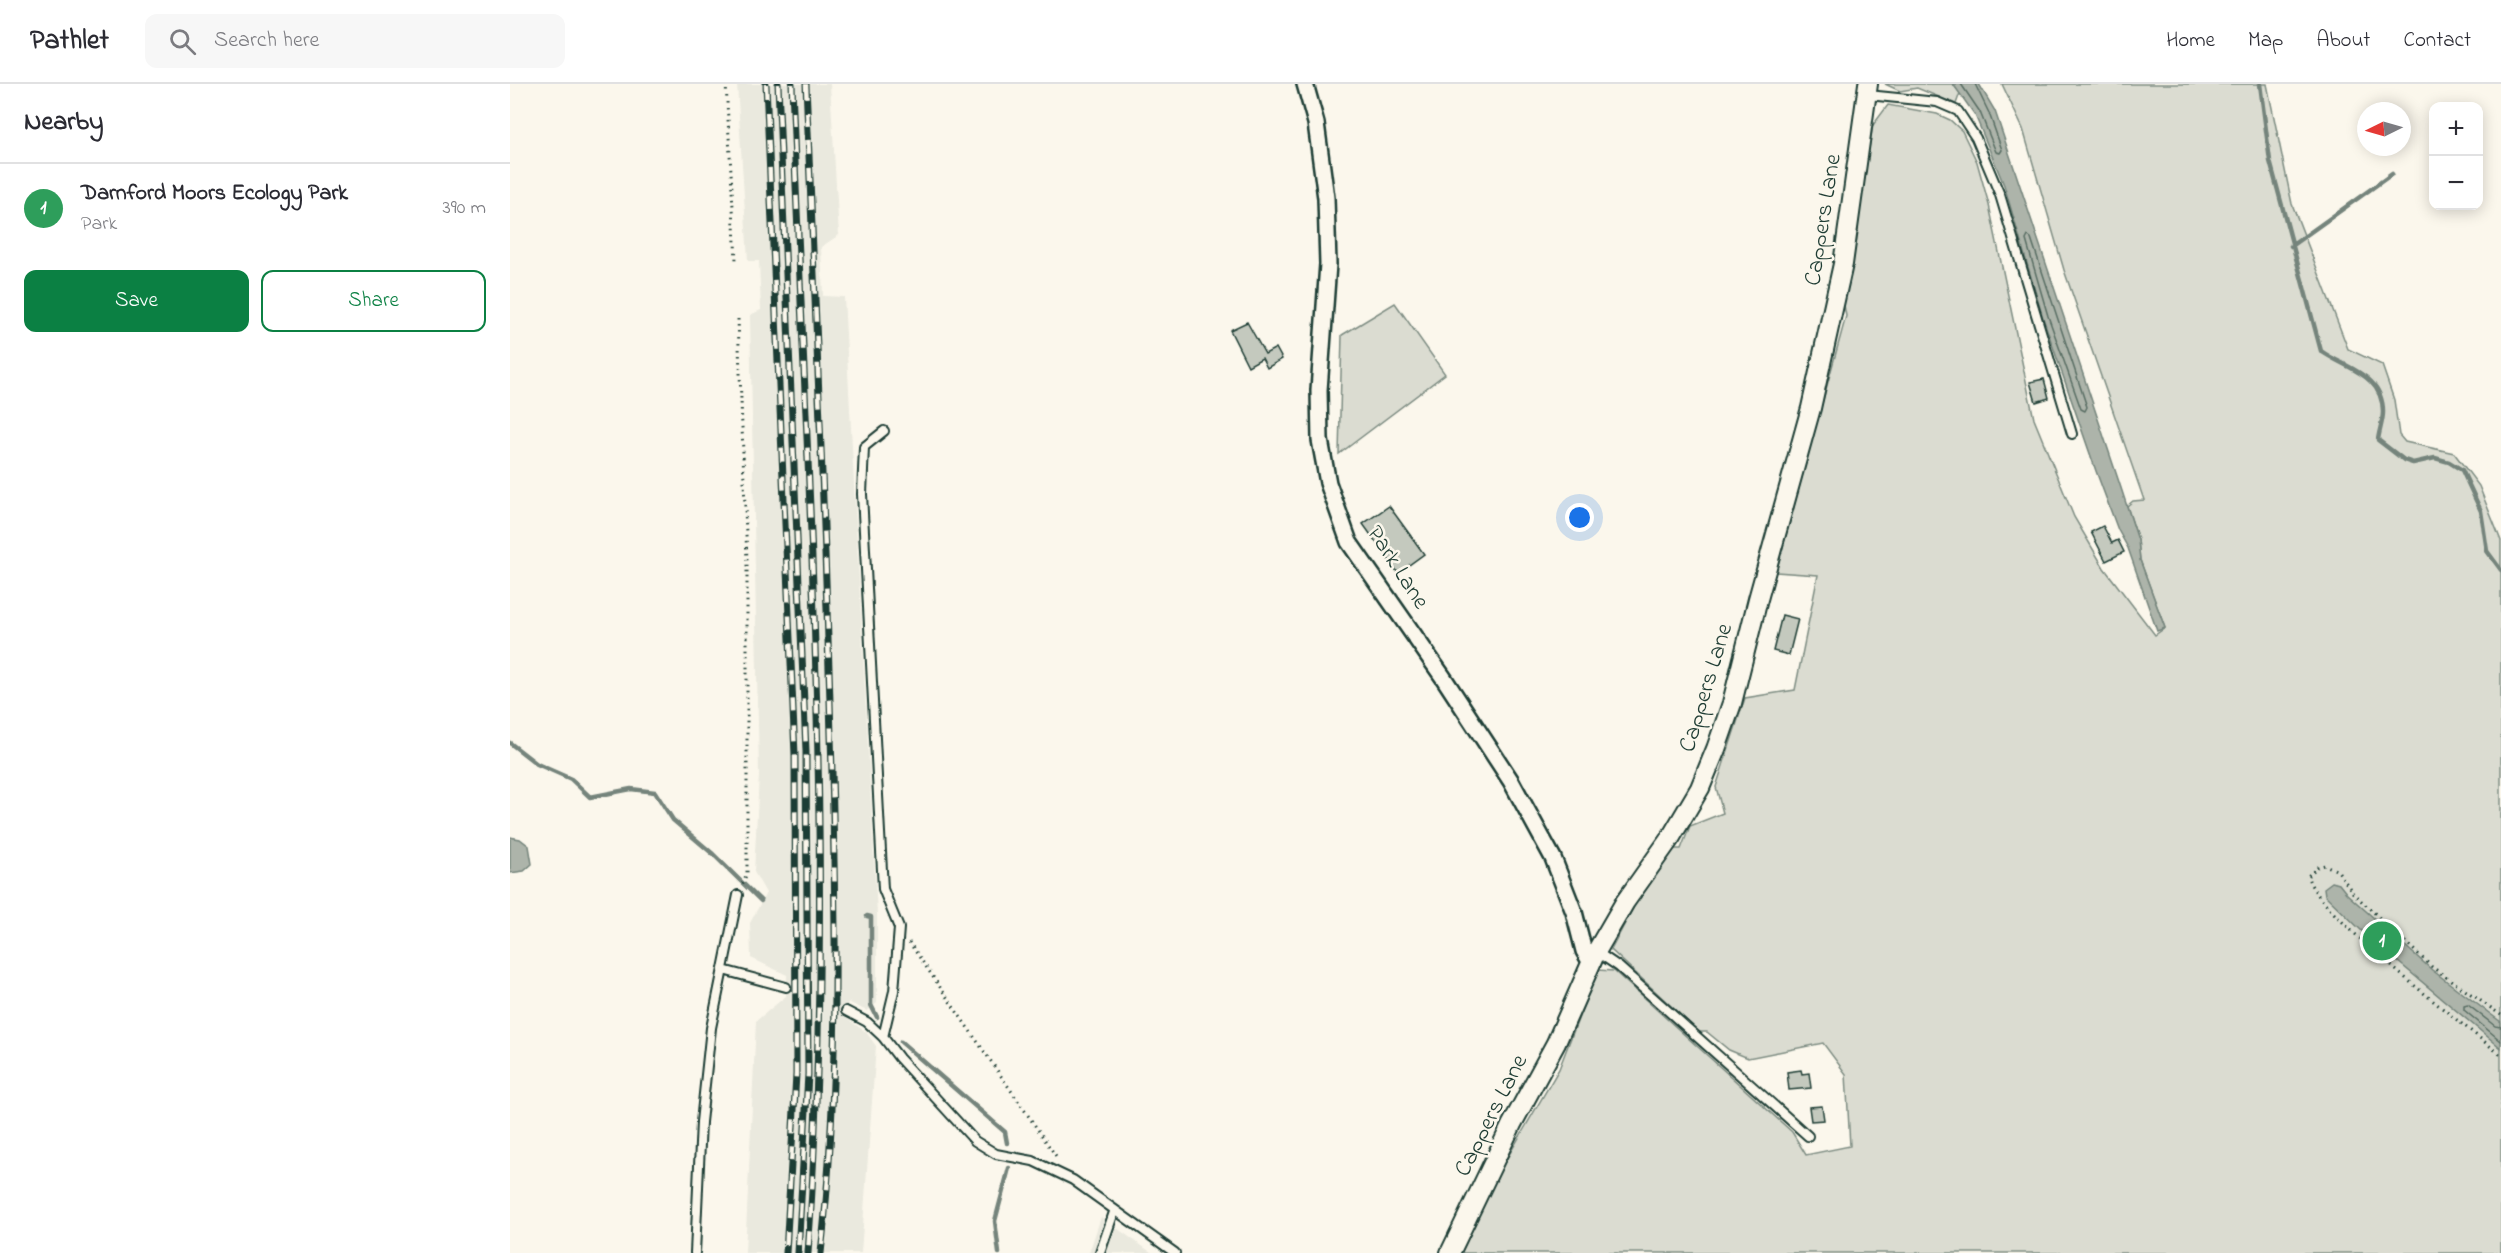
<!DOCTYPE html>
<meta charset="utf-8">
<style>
body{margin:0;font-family:"Indie Flower",sans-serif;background:#f7f7f7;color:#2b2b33}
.controls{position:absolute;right:18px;top:18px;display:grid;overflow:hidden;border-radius:12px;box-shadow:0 3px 15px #0003}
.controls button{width:54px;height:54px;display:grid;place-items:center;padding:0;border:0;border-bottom:2px solid #e1e1e2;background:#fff;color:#2b2b33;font:30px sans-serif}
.compass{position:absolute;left:1847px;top:18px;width:54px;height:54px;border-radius:50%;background:#fff;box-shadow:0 3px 15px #0003;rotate:265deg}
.you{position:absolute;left:1070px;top:434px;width:21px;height:21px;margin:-15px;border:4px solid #fff;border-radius:50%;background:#1a73e8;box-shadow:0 0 0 9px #1a73e833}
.badge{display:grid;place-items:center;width:39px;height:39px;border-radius:50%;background:#0b8043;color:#fff;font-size:20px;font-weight:700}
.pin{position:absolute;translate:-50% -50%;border:3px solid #fff;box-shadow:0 2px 6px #0006}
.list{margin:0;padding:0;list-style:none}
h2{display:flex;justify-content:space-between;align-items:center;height:78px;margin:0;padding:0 24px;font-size:26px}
h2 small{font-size:20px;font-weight:400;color:#7c7c81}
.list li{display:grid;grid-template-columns:39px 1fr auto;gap:18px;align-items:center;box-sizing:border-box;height:90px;padding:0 24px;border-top:2px solid #e1e1e2}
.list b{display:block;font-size:22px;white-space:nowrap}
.list p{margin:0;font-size:20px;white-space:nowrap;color:#7c7c81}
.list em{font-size:20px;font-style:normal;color:#7c7c81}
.actions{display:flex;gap:12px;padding:18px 24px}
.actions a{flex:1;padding:14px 0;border:2px solid #0b8043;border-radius:12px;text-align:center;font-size:21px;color:#0b8043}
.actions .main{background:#0b8043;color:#fff}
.icon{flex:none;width:33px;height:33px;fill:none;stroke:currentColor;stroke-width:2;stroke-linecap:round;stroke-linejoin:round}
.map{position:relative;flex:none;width:1991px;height:1169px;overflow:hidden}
header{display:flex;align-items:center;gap:36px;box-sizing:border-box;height:84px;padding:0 30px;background:#fff;border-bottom:2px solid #e1e1e2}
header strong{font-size:28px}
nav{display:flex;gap:33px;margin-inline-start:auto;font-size:21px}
.search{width:420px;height:54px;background:#f7f7f7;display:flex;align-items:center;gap:15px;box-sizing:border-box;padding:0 21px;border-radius:12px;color:#7c7c81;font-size:22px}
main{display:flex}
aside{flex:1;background:#fff}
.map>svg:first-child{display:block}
</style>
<header>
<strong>Pathlet</strong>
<div class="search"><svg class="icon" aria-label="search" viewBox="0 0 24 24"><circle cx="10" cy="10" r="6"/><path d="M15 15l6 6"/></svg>Search here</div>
<nav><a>Home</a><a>Map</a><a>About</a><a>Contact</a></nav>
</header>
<main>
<aside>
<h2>Nearby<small></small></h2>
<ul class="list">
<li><span class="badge" style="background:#2e9e5b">1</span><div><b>Darnford Moors Ecology Park</b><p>Park</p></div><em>390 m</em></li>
</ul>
<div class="actions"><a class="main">Save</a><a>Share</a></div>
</aside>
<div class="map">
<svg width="1991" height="1169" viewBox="0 0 1991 1169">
<rect width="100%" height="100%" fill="#fbf7ec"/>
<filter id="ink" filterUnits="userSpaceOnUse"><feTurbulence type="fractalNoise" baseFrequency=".0167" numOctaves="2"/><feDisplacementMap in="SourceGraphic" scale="12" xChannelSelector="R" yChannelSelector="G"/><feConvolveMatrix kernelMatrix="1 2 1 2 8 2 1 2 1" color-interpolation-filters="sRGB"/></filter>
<g filter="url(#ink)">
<path fill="#eae9de" d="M227,0H320L329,151L311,163L313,212L334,213L367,830V919L357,927L338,918L336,934L356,948L366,962L351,1169H235L246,937L276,912L277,891L241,874L240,839L256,809L244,788L249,691L240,231L251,226L249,177H238Z
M591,1133L642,1169H579Z"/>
<path fill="#dbdcd1" stroke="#7d8c82" stroke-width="1.5" d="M1375,0H1443L1450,9L1446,20L1407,4L1390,7Z
M1492,0H1757L1782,120L1838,265L1872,281L1884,316L1889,351L1895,358L1944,369L1969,402L1991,457V1169H951L989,1088L1049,985L1087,886L1104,887L1282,1048L1296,1071L1340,1062L1336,990L1313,959L1238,974L1219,966L1197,948H1189L1101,866L1130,811L1162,765H1171L1180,742L1213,729L1206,703L1235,614L1285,606L1308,491L1266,488L1336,232L1333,216L1363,41L1378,21L1427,30L1440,36L1452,47L1467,78L1479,121L1524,335L1564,433L1594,484L1645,551L1655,544L1630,476L1628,456L1617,422L1623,417L1634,416L1554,186L1513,45Z
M885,219L935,290L829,370L832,251Z"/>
<path fill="#adb4aa" stroke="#74847b" stroke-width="1.5" d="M1443,0H1469L1485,27L1610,401L1628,456L1630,476L1655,544L1647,547L1618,464L1608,446L1586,387L1533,234L1494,101L1465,31Z
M0,753L10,755L19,762L22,780L14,787L0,789Z
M1822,798L1829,800L1837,810L1922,886L1991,938V964L1856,851L1815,811L1814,804Z"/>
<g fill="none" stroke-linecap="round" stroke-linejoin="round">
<path stroke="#586d63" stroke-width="1.5" d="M1451,0L1470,28L1486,68L1490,69L1492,66L1479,29L1465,0
M1518,152L1521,154L1577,323L1575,327L1571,325L1538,232L1516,156Z
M1991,943L1985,942L1958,921L1954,922V926L1991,957"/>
<path stroke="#74847b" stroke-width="4.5" d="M1750,0L1760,77L1811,267C1836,285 1873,290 1873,328C1873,337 1869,347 1868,356L1894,376L1903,379L1925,374L1939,378L1952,386L1971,427L1977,467L1991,486
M1781,162L1882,90
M0,659L27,680L61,695L80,713L121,705L145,708L163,736L203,770L251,817
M357,832L361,833V921L367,933
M391,958L495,1048L497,1059
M489,1169L485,1137L499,1084"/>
</g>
<path fill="#c4c9be" stroke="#1f3d34" stroke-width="1.5" d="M737,238L755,270L766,264L772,275L757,284L752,274L738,282L720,246Z
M1534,295L1539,314L1526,318L1520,298Z
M879,422L914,470L888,489L853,440Z
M1593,442L1602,459L1608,456L1614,468L1596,477L1581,448Z
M1272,531L1288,535L1279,571L1263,567Z
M1291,986L1292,990L1299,989L1301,1004L1279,1006L1277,988Z
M1312,1022L1314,1036L1301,1037L1299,1023Z"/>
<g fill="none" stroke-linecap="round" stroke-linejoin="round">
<defs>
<path id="service" d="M1358,11L1427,18L1448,27L1466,54L1490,111L1562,350
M1087,868L1109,883L1298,1052
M213,886L276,903
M336,927L357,938L373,953L389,974L465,1057L486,1070L523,1077L563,1096L665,1169
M373,953L384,907L389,844L373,805L352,410L354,363L374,347
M185,1169L191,1038L201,944L228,811
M590,1169L604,1128"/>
<path id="minor" d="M795,0L806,39L816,114L818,180L809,306L810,356L818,399L839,458L933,593L1001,697L1043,774L1064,828L1074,867L1081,879"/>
<path id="tertiary" d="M940,1169L1002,1040L1046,959L1086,868L1115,818L1161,753L1190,704L1206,665L1222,619L1248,515L1301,324L1333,180L1358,0"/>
</defs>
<use href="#service" stroke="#1f3d34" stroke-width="12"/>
<use href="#minor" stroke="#1f3d34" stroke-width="20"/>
<use href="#tertiary" stroke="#1f3d34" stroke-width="22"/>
<path stroke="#1f3d34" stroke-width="3" stroke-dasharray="1.5 4.5" stroke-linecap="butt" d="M216,0L226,176
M228,235L237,477V789L232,801
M399,858L548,1075
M1991,931L1922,883L1843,809L1828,787L1815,781L1807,783L1798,792C1801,825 1958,944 1991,971"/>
<use href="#service" stroke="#fbf7ec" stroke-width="8"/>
<use href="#minor" stroke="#fbf7ec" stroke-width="15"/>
<use href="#tertiary" stroke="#fbf7ec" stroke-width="18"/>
<defs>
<path id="rail" d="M256,0L285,671L286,990L276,1169
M268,0L296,667L298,990L288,1169
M282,0C296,390 326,779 298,1169
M296,0C305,217 315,435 321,652C326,824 330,998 311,1169"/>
</defs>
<use href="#rail" stroke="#1f3d34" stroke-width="7"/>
<use href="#rail" stroke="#fbf7ec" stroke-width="4.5" stroke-dasharray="14" stroke-linecap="butt"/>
</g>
</g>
<g text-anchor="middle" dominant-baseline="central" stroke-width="5" stroke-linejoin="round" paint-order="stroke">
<g font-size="24" fill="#1f3d34" stroke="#fbf7ec">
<text transform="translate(1314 136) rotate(-81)">Cappers Lane</text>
<text transform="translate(887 484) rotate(57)">Park Lane</text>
<text transform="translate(1197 604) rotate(-73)">Cappers Lane</text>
<text transform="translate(982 1032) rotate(-63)">Cappers Lane</text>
</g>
</g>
</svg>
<div class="controls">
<button>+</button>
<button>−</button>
</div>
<svg class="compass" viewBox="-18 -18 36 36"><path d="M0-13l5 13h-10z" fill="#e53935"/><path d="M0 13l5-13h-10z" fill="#7c7c81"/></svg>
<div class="you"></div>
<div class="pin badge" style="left:1872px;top:857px;background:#2e9e5b">1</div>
</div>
</main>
